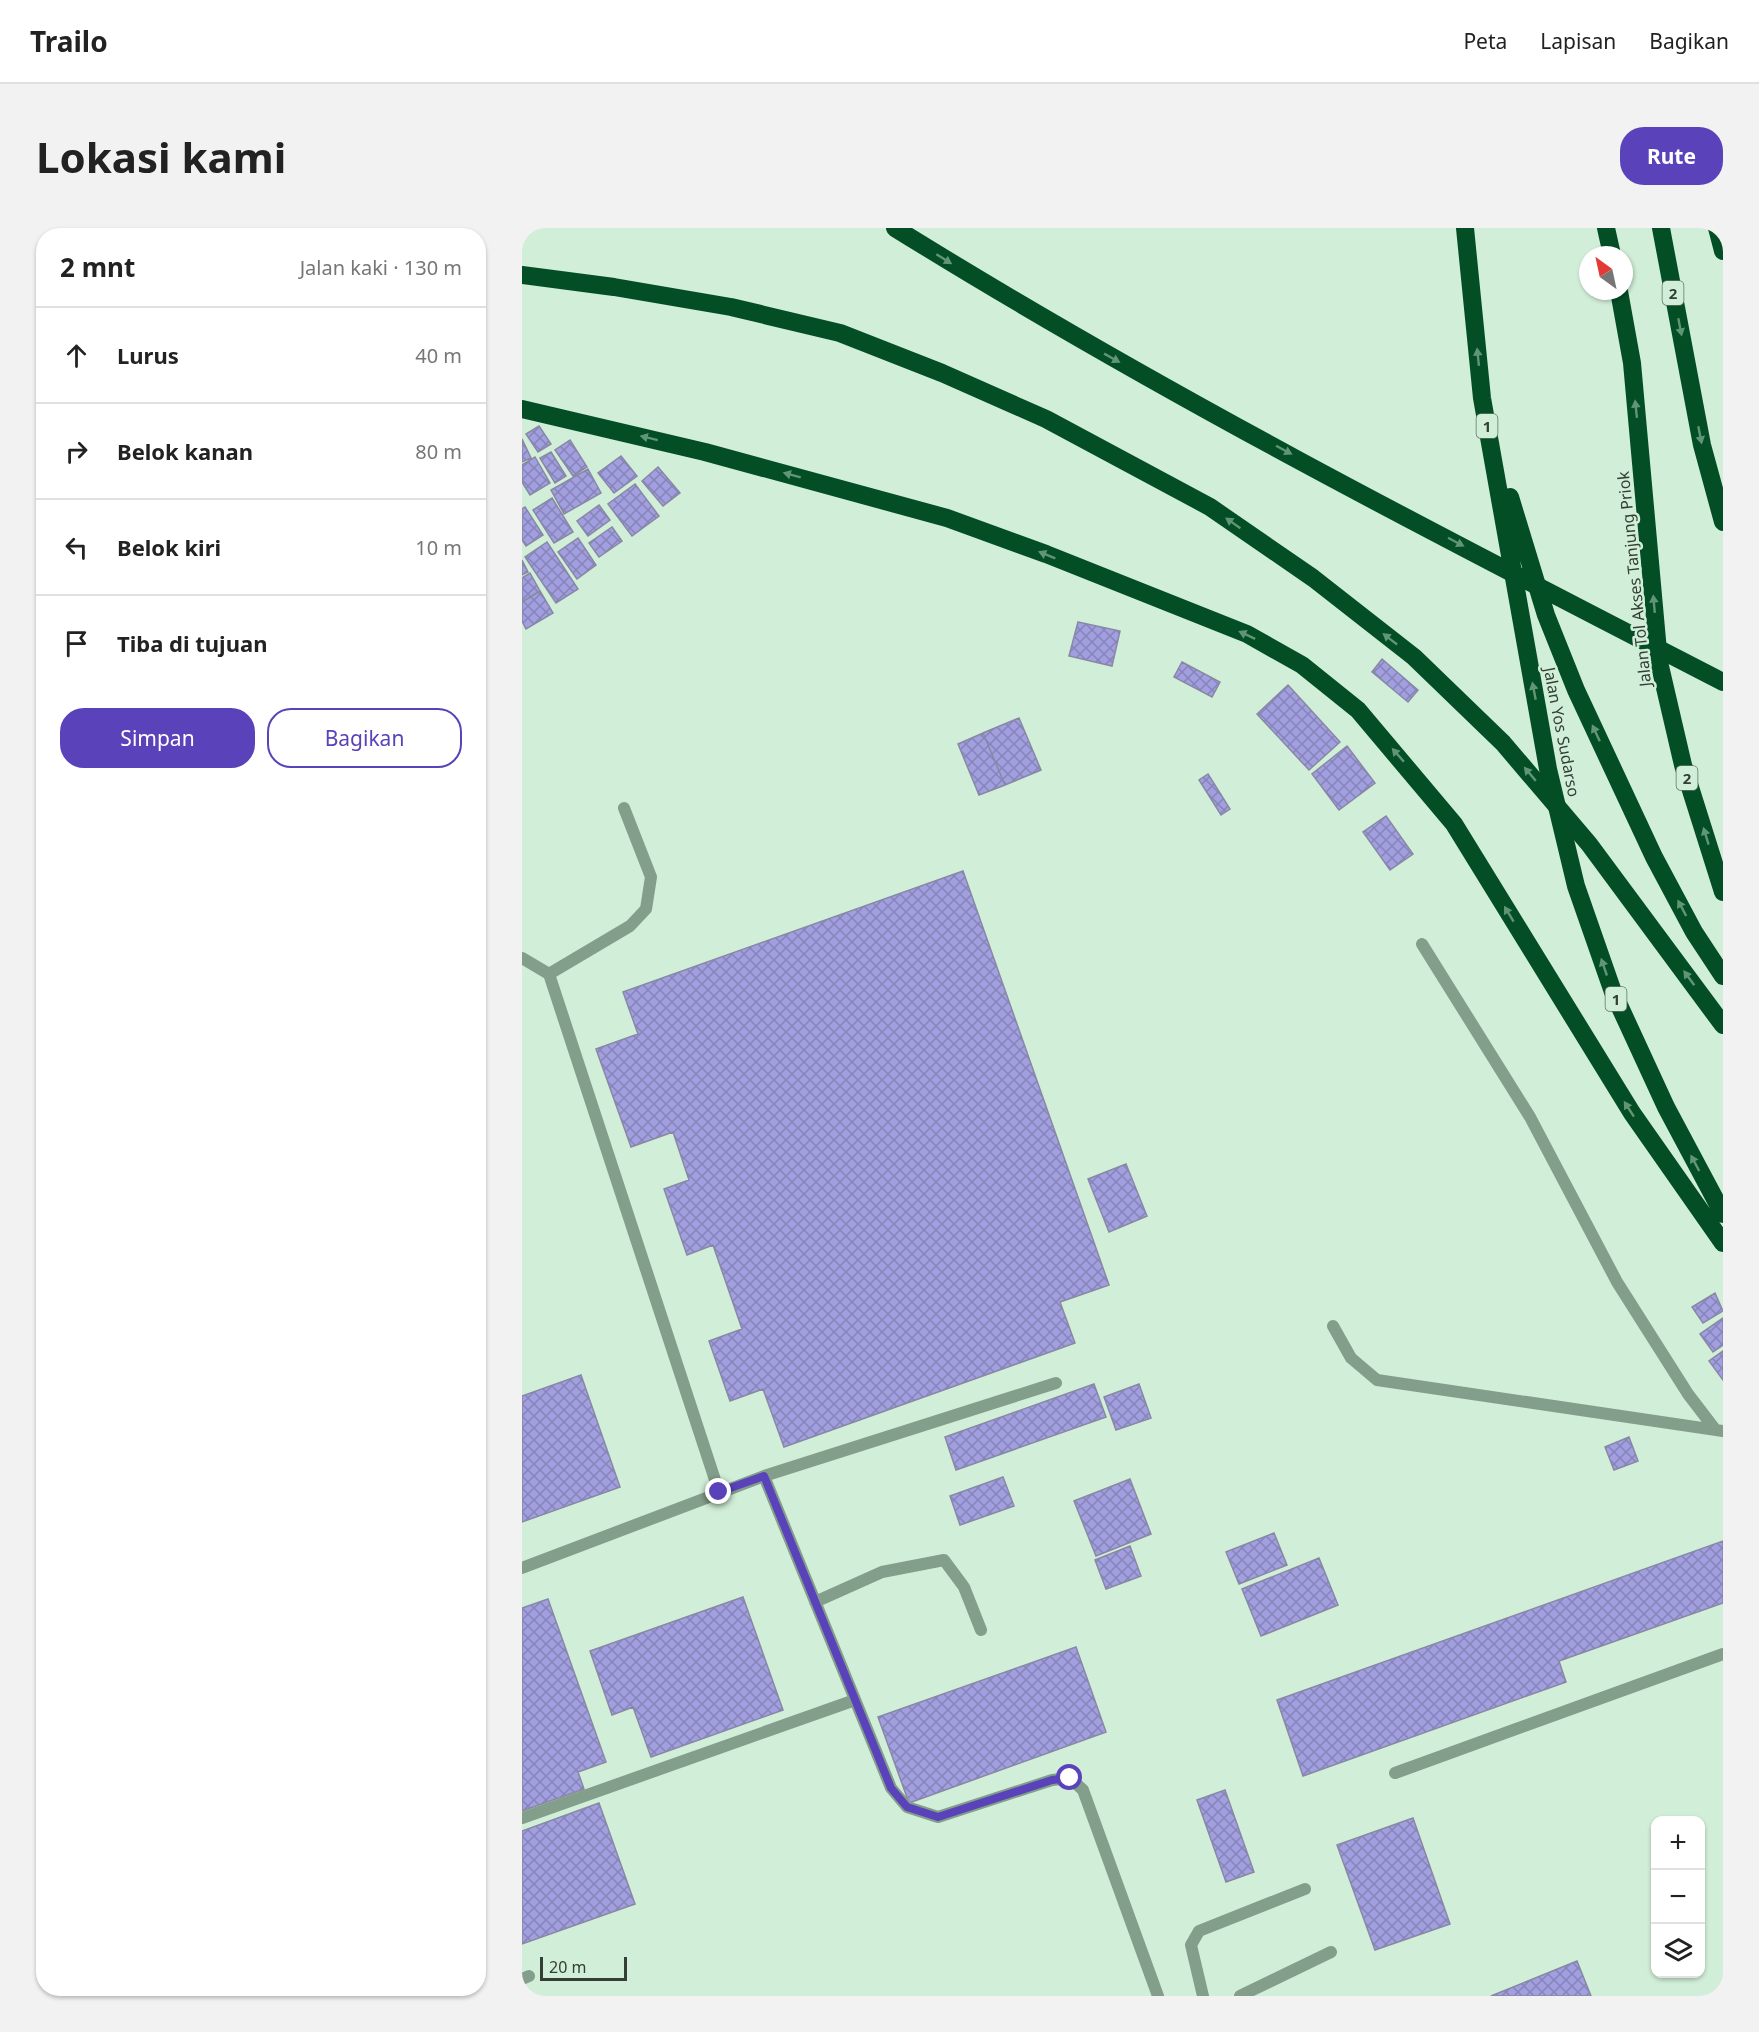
<!DOCTYPE html>
<html lang="id">
<meta charset="utf-8">
<style>
body{margin:0;font-family:"Noto Sans",sans-serif;background:#f2f2f2;color:#222}
.controls{position:absolute;right:18px;bottom:18px;display:grid;overflow:hidden;border-radius:12px;box-shadow:0 2px 4px #0004}
.controls button{width:54px;height:54px;display:grid;place-items:center;padding:0;border:0;border-bottom:2px solid #e0e0e0;background:#fff;color:#222;font:30px sans-serif}
.compass{position:absolute;left:1057px;top:18px;width:54px;height:54px;border-radius:50%;background:#fff;box-shadow:0 2px 4px #0004;rotate:327deg}
.scale{position:absolute;left:18px;bottom:15px;width:87px;box-sizing:border-box;padding-left:6px;border:3px solid #333e35;border-top:0;font-size:16px;line-height:21px;white-space:nowrap;color:#333e35;-webkit-text-stroke:4px #d1eed8;paint-order:stroke}
.stop{position:absolute;width:18px;height:18px;margin:-14px;border:4px solid #5942ba;border-radius:50%;background:#fff}
.stop.end{background:#5942ba;border-color:#fff;box-shadow:0 2px 6px #0008}
.list{margin:0;padding:0;list-style:none}
h2{display:flex;justify-content:space-between;align-items:center;height:78px;margin:0;padding:0 24px;font-size:26px}
h2 small{font-size:20px;font-weight:400;color:#767676}
.list li{display:grid;grid-template-columns:39px 1fr auto;gap:18px;align-items:center;box-sizing:border-box;height:96px;padding:0 24px;border-top:2px solid #e0e0e0}
.list b{display:block;font-size:22px;white-space:nowrap}
.list em{font-size:20px;font-style:normal;color:#767676}
.actions{display:flex;gap:12px;padding:18px 24px}
.actions a{flex:1;padding:14px 0;border:2px solid #5942ba;border-radius:24px;text-align:center;font-size:21px;color:#5942ba}
.actions .main{background:#5942ba;color:#fff}
.icon{flex:none;width:33px;height:33px;fill:none;stroke:currentColor;stroke-width:2;stroke-linecap:round;stroke-linejoin:round}
.map{position:relative;flex:none;width:1201px;height:1768px;overflow:hidden;border-radius:24px}
header{display:flex;align-items:center;gap:36px;box-sizing:border-box;height:84px;padding:0 30px;background:#fff;border-bottom:2px solid #e0e0e0}
header strong{font-size:28px}
nav{display:flex;gap:33px;margin-inline-start:auto;font-size:21px}
.intro{display:flex;align-items:center;justify-content:space-between;box-sizing:border-box;height:144px;padding:0 36px}
h1{margin:0;font-size:42px}
.button{padding:15px 27px;border-radius:24px;background:#5942ba;color:#fff;font-size:21px;font-weight:700}
main{display:flex;gap:36px;padding:0 36px}
aside{flex:1;background:#fff;border-radius:24px;box-shadow:0 2px 4px #0004}
.map>svg:first-child{display:block}
</style>
<header>
<strong>Trailo</strong>
<nav><a>Peta</a><a>Lapisan</a><a>Bagikan</a></nav>
</header>
<div class="intro"><h1>Lokasi kami</h1><a class="button">Rute</a></div>
<main>
<aside>
<h2>2 mnt<small>Jalan kaki · 130 m</small></h2>
<ul class="list">
<li><svg class="icon" aria-label="ahead" viewBox="0 0 24 24"><path d="M12 20V5M6 11l6-6 6 6"/></svg><div><b>Lurus</b></div><em>40 m</em></li>
<li><svg class="icon" aria-label="right" viewBox="0 0 24 24"><path d="M7 20v-9h11M14 6l5 5-5 5"/></svg><div><b>Belok kanan</b></div><em>80 m</em></li>
<li><svg class="icon" aria-label="left" viewBox="0 0 24 24"><path d="M17 20v-9H6M10 6l-5 5 5 5"/></svg><div><b>Belok kiri</b></div><em>10 m</em></li>
<li><svg class="icon" aria-label="arrive" viewBox="0 0 24 24"><path d="M6 21V4h12l-3 4 3 4H6"/></svg><div><b>Tiba di tujuan</b></div></li>
</ul>
<div class="actions"><a class="main">Simpan</a><a>Bagikan</a></div>
</aside>
<div class="map">
<svg width="1201" height="1768" viewBox="0 0 1201 1768">
<defs>
<pattern id="building-cross-hatch" width="8" height="8" patternUnits="userSpaceOnUse" patternTransform="scale(1.5)"><rect width="8" height="8" fill="#a29fe1"/><path d="M0 0l8 8M0 8l8-8" fill="none" stroke="#8583b7"/></pattern>
</defs>
<rect width="100%" height="100%" fill="#d1eed8"/>
<path fill="url(#building-cross-hatch)" stroke="#8888a4" stroke-width="1.5" d="M17,198L29,216L16,224L4,206Z
M0,211L9,230L0,234Z
M48,212L65,239L51,248L33,222Z
M29,224L44,248L33,255L18,230Z
M99,228L115,248L92,265L76,245Z
M13,229L28,255L8,267L0,254V237Z
M136,239L158,265L141,278L120,253Z
M66,241L79,265L42,286L29,262Z
M113,256L137,288L110,308L86,276Z
M30,270L51,304L32,315L11,282Z
M77,277L88,292L66,308L55,293Z
M3,279L21,307L4,318L0,312V281Z
M90,299L100,313L77,329L67,315Z
M56,310L74,337L55,351L36,324Z
M25,314L56,361L34,375L3,329Z
M0,332L6,344L0,347Z
M8,345L18,363L0,374V350Z
M18,363L31,385L4,401L0,393V374Z
M556,394L598,403L590,438L547,428Z
M860,431L896,462L886,474L850,444Z
M660,434L698,454L690,469L652,449Z
M766,457L818,514L787,542L735,486Z
M497,490L519,542L483,557L461,505Z
M461,505L483,557L457,567L436,516Z
M825,518L853,555L817,582L790,546Z
M686,546L708,581L699,587L677,552Z
M864,588L891,626L868,642L841,604Z
M441,643L587,1057L538,1074L553,1115L262,1219L241,1161L208,1173L187,1113L220,1101L191,1017L165,1027L142,961L167,952L151,904L109,919L74,821L116,806L101,764Z
M604,936L625,988L587,1004L566,951Z
M1193,1065L1201,1083L1181,1095L1170,1079Z
M1201,1090V1117L1191,1124L1178,1106Z
M1201,1123V1152L1187,1133Z
M59,1147L98,1259L0,1294V1168Z
M572,1156L584,1189L434,1242L423,1209Z
M617,1156L629,1190L594,1202L582,1169Z
M1107,1209L1116,1233L1092,1242L1083,1219Z
M481,1249L492,1278L438,1297L428,1268Z
M608,1251L629,1306L574,1328L552,1273Z
M752,1305L765,1337L717,1356L704,1324Z
M1201,1313V1375L1037,1433L1044,1454L781,1548L755,1472Z
M608,1318L619,1348L584,1361L573,1332Z
M797,1330L816,1377L739,1408L720,1361Z
M221,1369L261,1482L129,1529L111,1479L90,1487L68,1423Z
M26,1371L84,1534L56,1544L62,1561L0,1583V1380Z
M554,1419L584,1504L387,1575L356,1489Z
M703,1562L732,1644L704,1654L675,1572Z
M77,1575L113,1676L0,1716V1603Z
M891,1590L928,1696L853,1722L815,1617Z
M1055,1733L1069,1768H969Z"/>
<g fill="none" stroke-linecap="round" stroke-linejoin="round">
<path stroke="#839e8a" stroke-width="12" d="M900,716L1008,889L1095,1054L1166,1166L1192,1200
M0,730L27,746L197,1264
M27,746L108,698L124,681L129,649L102,580
M811,1098L829,1130L855,1152L1201,1203
M242,1248L369,1560L385,1579L416,1589L530,1552L548,1550L561,1562L636,1768
M0,1340L242,1248L534,1155
M293,1374L360,1344L422,1332L442,1359L459,1402
M873,1545L1201,1426
M0,1590L333,1472
M0,1751L7,1748
M681,1768L669,1717L677,1703L783,1661
M718,1768L809,1724"/>
<path stroke="#044e25" stroke-width="18" d="M943,0L960,170L1026,541L1054,658L1091,764L1144,879L1201,986
M1084,0L1090,27
M1139,0L1180,217L1201,294
M1195,0L1201,23
M1097,63L1110,135L1137,434L1161,537L1201,664
M0,181L183,224L425,290L524,326L725,406L780,437L836,482L932,596L1110,885L1201,1015
M988,269L1024,387L1054,462L1132,629L1172,704L1201,748"/>
<path stroke="#044e25" stroke-width="18" d="M373,0C640,166 921,310 1201,454
M0,47L92,59L209,79L318,105L420,145L524,191L688,279L791,350L892,429L981,515L1067,616L1201,797"/>
</g>
<defs><path id="oneway-solid" d="M-6-.8H1V-3.2L6.5 0L1 3.2V.8H-6Z" transform="scale(1.5)"/></defs>
<g fill="#609676">
<use href="#oneway-solid" transform="translate(422 31) rotate(32)"/>
<use href="#oneway-solid" transform="translate(1158 99) rotate(79)"/>
<use href="#oneway-solid" transform="translate(956 129) rotate(-96)"/>
<use href="#oneway-solid" transform="translate(590 130) rotate(29)"/>
<use href="#oneway-solid" transform="translate(1114 181) rotate(-96)"/>
<use href="#oneway-solid" transform="translate(1178 207) rotate(79)"/>
<use href="#oneway-solid" transform="translate(127 210) rotate(-166)"/>
<use href="#oneway-solid" transform="translate(762 222) rotate(28)"/>
<use href="#oneway-solid" transform="translate(270 247) rotate(-165)"/>
<use href="#oneway-solid" transform="translate(711 295) rotate(-145)"/>
<use href="#oneway-solid" transform="translate(934 314) rotate(28)"/>
<use href="#oneway-solid" transform="translate(525 327) rotate(-158)"/>
<use href="#oneway-solid" transform="translate(1132 376) rotate(-95)"/>
<use href="#oneway-solid" transform="translate(725 407) rotate(-155)"/>
<use href="#oneway-solid" transform="translate(868 411) rotate(-142)"/>
<use href="#oneway-solid" transform="translate(1012 463) rotate(-101)"/>
<use href="#oneway-solid" transform="translate(1074 505) rotate(-115)"/>
<use href="#oneway-solid" transform="translate(876 527) rotate(-131)"/>
<use href="#oneway-solid" transform="translate(1008 546) rotate(-130)"/>
<use href="#oneway-solid" transform="translate(1184 608) rotate(-107)"/>
<use href="#oneway-solid" transform="translate(1160 680) rotate(-118)"/>
<use href="#oneway-solid" transform="translate(987 686) rotate(-121)"/>
<use href="#oneway-solid" transform="translate(1082 739) rotate(-109)"/>
<use href="#oneway-solid" transform="translate(1167 750) rotate(-126)"/>
<use href="#oneway-solid" transform="translate(1107 881) rotate(-123)"/>
<use href="#oneway-solid" transform="translate(1173 935) rotate(-118)"/>
</g>
<g fill="none" stroke-linecap="round" stroke-linejoin="round">
<path stroke="#5942ba" stroke-width="8" d="M197,1264L242,1248L369,1560L385,1579L416,1589L530,1552L548,1550"/>
</g>
<g text-anchor="middle" dominant-baseline="central" stroke-width="5" stroke-linejoin="round" paint-order="stroke">
<g fill="#d1eed8" stroke="#627366" stroke-width="1.5">
<rect x="1140.5" y="53" width="21" height="24" rx="4.5"/>
<rect x="954.5" y="186" width="21" height="24" rx="4.5"/>
<rect x="1154.5" y="538" width="21" height="24" rx="4.5"/>
<rect x="1083.5" y="759" width="21" height="24" rx="4.5"/>
</g>
<g font-size="15" font-weight="bold" fill="#333e35">
<text x="1151" y="65">2</text>
<text x="965" y="198">1</text>
<text x="1165" y="550">2</text>
<text x="1094" y="771">1</text>
</g>
<g font-size="16" fill="#333e35" stroke="#d1eed8">
<text transform="translate(1112 351) rotate(-96)">Jalan Tol Akses Tanjung Priok</text>
<text transform="translate(1040 504) rotate(79)">Jalan Yos Sudarso</text>
</g>
</g>
</svg>
<div class="controls">
<button>+</button>
<button>−</button>
<button><svg class="icon" aria-label="layers" viewBox="0 0 24 24"><path d="M12 4l9 5-9 5-9-5zM3 14l9 5 9-5"/></svg></button>
</div>
<svg class="compass" viewBox="-18 -18 36 36"><path d="M0-13l5 13h-10z" fill="#e53935"/><path d="M0 13l5-13h-10z" fill="#767676"/></svg>
<div class="scale">20 m</div>
<div class="stop" style="left:548px;top:1550px"></div>
<div class="stop end" style="left:197px;top:1264px"></div>
</div>
</main>
